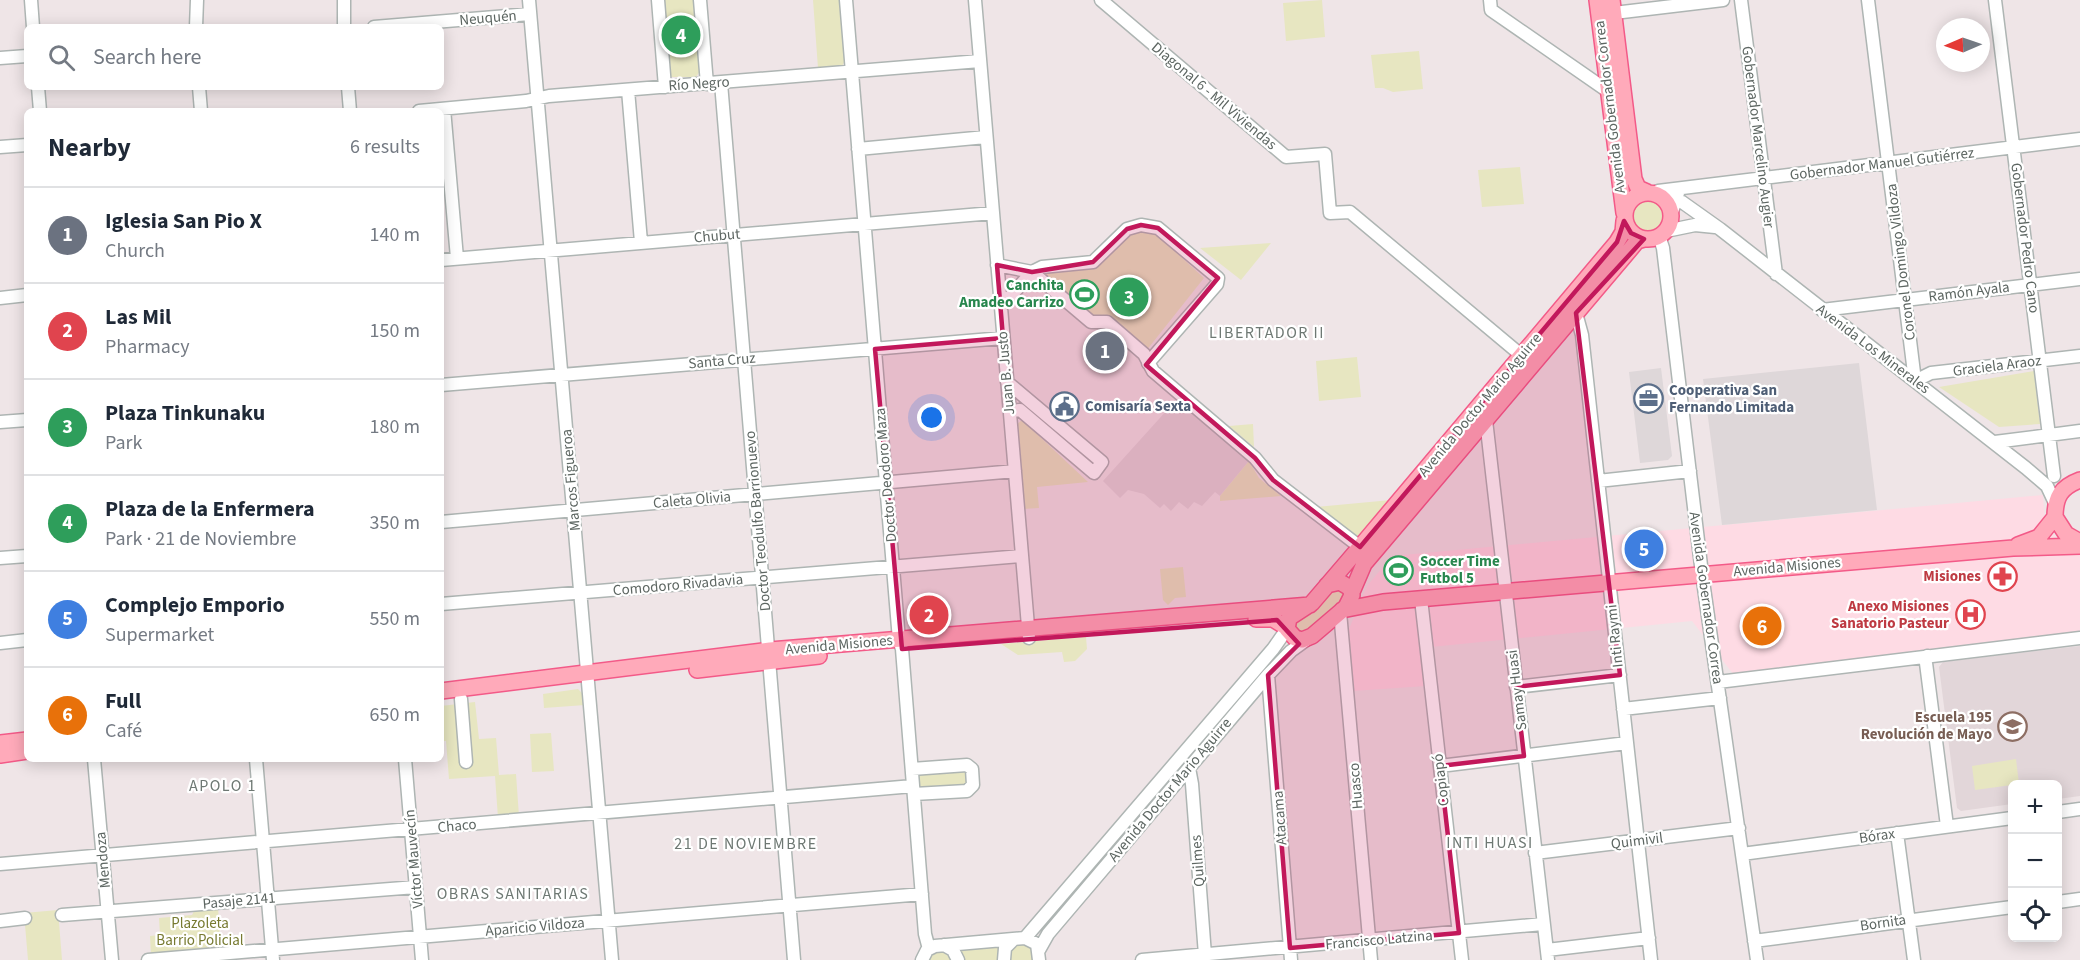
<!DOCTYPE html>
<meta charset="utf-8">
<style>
body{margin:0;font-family:"Source Sans 3",sans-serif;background:#f6f6f7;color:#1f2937}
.controls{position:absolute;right:18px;bottom:18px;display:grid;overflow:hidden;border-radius:9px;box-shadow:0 3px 15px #0003}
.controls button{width:54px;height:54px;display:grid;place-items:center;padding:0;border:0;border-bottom:2px solid #e0e1e3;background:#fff;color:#1f2937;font:30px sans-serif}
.compass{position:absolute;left:1936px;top:18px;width:54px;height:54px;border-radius:50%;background:#fff;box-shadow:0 3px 15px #0003;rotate:268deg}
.you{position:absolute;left:932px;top:418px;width:21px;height:21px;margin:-15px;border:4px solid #fff;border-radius:50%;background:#1a73e8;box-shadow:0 0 0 9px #1a73e833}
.badge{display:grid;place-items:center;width:39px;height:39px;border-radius:50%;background:#ec2fe0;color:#fff;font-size:20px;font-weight:700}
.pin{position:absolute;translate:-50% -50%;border:3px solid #fff;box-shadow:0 2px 6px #0006}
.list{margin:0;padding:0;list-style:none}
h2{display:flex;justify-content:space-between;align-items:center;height:78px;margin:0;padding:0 24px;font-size:26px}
h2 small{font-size:20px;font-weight:400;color:#747a83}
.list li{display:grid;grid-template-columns:39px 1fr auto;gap:18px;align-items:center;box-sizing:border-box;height:96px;padding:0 24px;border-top:2px solid #e0e1e3}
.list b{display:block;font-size:22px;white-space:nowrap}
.list p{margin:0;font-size:20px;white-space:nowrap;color:#747a83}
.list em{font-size:20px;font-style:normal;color:#747a83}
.icon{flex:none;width:33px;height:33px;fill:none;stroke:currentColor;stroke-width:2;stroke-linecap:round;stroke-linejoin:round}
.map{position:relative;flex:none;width:2080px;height:960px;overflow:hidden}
.search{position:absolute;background:#fff;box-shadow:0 3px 15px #0003;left:24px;top:24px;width:420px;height:66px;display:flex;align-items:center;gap:15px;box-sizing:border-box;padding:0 21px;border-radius:9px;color:#747a83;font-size:22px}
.panel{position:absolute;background:#fff;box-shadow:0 3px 15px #0003;left:24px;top:108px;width:420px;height:654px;border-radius:9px}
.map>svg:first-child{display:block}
</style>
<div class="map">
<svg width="2080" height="960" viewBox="0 0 2080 960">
<rect width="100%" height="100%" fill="#efe5e7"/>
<path fill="#fedbe4" d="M2043,495L2045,525L2069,551L2080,552V632L1734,675L1692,621L1431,647L1426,686L1353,691L1349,629L1367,586L1392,556Z"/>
<path fill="#ded7d9" d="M1859,363L1877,510L1722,525L1703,379Z
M1661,368L1672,456L1668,460L1640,463L1629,372Z"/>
<path fill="#e2d6d9" d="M1177,399L1249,461L1220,496L1215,492L1202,506L1194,502L1188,509L1179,502L1171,511L1164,504L1160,508L1144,494L1128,490L1120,498L1103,481Z
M2080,646V796L2058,799V784H2012V804L1961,811L1957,808L1939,667L1943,662Z"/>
<path fill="#e7e6c1" d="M662,0H694L700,71L696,77H670Z
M813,0H840L845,61L842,66L818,68Z
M1322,0L1325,37L1286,41L1283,3Z
M1419,51L1423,89L1393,92L1383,88H1375L1371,55Z
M1520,167L1524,204L1482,207L1478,170Z
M1632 216a16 16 0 1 1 32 0a16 16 0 1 1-32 0Z
M1129,233H1155L1204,278L1146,351L1092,316L1042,275L1044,270L1096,265Z
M1271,243L1241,280L1200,248Z
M1357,357L1361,397L1319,401L1316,361Z
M2034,371L2040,424L1999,427L1939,387Z
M1022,420L1088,482L1037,487L1039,508L1023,509L1016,425Z
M1253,424L1254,447L1229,426Z
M1249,461L1259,478L1281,496L1220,501V496Z
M1391,500L1361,537H1354L1316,507Z
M1183,567L1186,597L1175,598L1168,605L1163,600L1160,569Z
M1337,587L1348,595L1307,632L1296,633L1293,620L1325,600Z
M1086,637L1087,649L1075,661L1064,662L1062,652L1018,655L1001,644Z
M578,689L584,695L585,705L544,708L543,694Z
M475,702L479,739L496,738L499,775L516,774L519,816L498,818L495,776L449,779L446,741H441V706Z
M551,733L554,771L532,772L530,734Z
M2016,759L2019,784L1975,790L1972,766Z
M964,769L968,772V784L966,788L923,790L919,786L918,776L923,771Z
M218,907L221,949L151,955L150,936L160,935L159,918L192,915L195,909Z
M58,910L62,960H28L24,913Z
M1021,942L1032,949L1033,960H1009C1009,950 1012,946 1021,942Z
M1000,944L999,960H961L955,948Z
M940,950L948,952L953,960H928L929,956Z"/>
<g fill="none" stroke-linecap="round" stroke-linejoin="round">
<defs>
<path id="minor" d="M31,0L33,27
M529,0L612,960
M658,0L665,87
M700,0L707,84
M846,0L899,640L902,649L925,934L929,949
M975,0L1029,638
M1101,0L1286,157L1325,154L1330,213L1350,212L1521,355
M1490,0L1491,10L1615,96
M1741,0L1776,274
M1868,0L1915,381L1931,373L2080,356
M1995,0L2054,476
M1614,13L1723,0
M196,27L197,0
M344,27V0
M374,27L530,14
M0,58L27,56
M721,83L794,960
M38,87L40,111
M199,87L201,111
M348,87L350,111
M628,90L641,242
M444,109L457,258
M419,111L526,101L549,96L980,61
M0,147L27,145
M858,149L986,137
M1658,191L2080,139
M1656,194L1682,202L1720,229L2026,468L2047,486L2055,503
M1671,215L1678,193
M1666,231L1695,225L1715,227
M1659,236L1663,248L1702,574L1757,960
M441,260L993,213
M997,265L1032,272L1091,322H1107L1144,354L1153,371L1255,458L1273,480L1360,547
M0,298L27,295
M1001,307L1032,272L1042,267L1093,262L1127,229L1141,225L1158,228L1218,278L1217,284L1148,363
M1822,310L2080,279
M1576,313L1582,335L1651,960
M1007,382L1102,462L1094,473L1020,410L1010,411
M441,385L1003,338
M1486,420L1548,960
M0,422L27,420
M1995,442L2080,431
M1598,481L1690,471
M441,522L1015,471
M0,558L27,556
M1421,599L1462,960
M441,604L1022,556
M1340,612L1371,960
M0,643L27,640
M1927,656L1926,663L1947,826
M1268,675L1291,960
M1718,682L2080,638
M1516,687L1620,675
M461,699L466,762
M1623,709L1720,698
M94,759L112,960
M256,759L273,960
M405,759L422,960
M1440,766L1627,743
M1189,768L1192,784L1205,955
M912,769L967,765L972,769L973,785L967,791L914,794
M2058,812L2080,809
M1897,833L1914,960
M1535,853L1739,828
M1742,854L2012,818
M0,864L913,786
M2058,902L2080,899
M62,915L416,887
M0,921L25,918
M1025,938L1273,649L1287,629
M1754,941L2012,907
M944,945L953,950L958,960
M1039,950L1048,934L1268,675L1291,651L1309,638
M1547,950L1649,938
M148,960L922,894
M922,960L927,950L935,946L1025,938L1037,944L1039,960
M1004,960L1005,948L1013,940
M1142,960L1543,924"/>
<path id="major" d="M1597,0L1624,213
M1612,0L1634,179L1638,188L1647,192
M1625 216a23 23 0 1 1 46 0a23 23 0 1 1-46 0Z
M2080,480C2061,487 2055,497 2055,517L2066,534L2080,542
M2018,545L2039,537L2055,517
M1327,585L1340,582L1350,588L1352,595L1346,607L1312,636L1302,640L1295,638L1287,629L1289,618L1312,603L1360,547L1617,242L1623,232L1624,221
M1352,592L1364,564L1628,252L1637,241L1644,239
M1342,610L1383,602L2013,548L2080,546
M1256,619H1273L1286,627
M697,670L819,656
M441,691L770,650L1310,605
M0,743L27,740
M0,755L27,751"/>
</defs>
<use href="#minor" stroke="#aeb5b3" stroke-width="15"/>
<use href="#major" stroke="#f35a88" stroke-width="18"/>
<use href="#minor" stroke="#fff" stroke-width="12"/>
<use href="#major" stroke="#ffaaba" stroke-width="15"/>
</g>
<path fill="#c2185b" fill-opacity="0.2" stroke="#c2185b" stroke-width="4.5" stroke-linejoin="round" d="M1624,221L1631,233L1644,239L1576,313L1620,675L1516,687L1524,756L1440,766L1459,933L1290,948L1268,675L1299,644L1277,620L902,649L875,349L1003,338L997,265L1032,272L1093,262L1127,229L1141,225L1158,228L1218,278L1146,365L1255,458L1273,480L1360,547L1617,242Z"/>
<defs>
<symbol id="stadium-ring" viewBox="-11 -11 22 22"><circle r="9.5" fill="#fff" stroke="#2e9e5b" stroke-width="1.5"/><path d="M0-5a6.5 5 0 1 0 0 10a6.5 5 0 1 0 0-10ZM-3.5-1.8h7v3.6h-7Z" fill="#2e9e5b"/></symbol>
<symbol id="office-ring" viewBox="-11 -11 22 22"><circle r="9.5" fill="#fff" stroke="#5c6f8a" stroke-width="1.5"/><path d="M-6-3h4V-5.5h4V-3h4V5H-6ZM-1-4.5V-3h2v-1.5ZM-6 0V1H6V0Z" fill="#5c6f8a"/></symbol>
<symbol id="civic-ring" viewBox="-11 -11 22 22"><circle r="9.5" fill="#fff" stroke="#5c6f8a" stroke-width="1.5"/><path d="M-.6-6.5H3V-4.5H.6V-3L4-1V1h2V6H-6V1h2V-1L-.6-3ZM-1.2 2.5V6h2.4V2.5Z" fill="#5c6f8a"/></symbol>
<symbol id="pharmacy-ring" viewBox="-11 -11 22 22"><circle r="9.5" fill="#fff" stroke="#e0444e" stroke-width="1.5"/><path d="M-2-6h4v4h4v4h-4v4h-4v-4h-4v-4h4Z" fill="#e0444e"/></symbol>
<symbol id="hospital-ring" viewBox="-11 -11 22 22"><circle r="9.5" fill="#fff" stroke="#e0444e" stroke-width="1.5"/><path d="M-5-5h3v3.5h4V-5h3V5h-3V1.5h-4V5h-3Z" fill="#e0444e"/></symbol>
<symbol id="school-ring" viewBox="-11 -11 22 22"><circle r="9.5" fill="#fff" stroke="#8d6e63" stroke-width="1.5"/><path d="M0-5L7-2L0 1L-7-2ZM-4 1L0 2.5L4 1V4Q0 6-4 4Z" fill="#8d6e63"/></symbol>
</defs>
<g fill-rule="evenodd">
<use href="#stadium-ring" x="1068" y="278" width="33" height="33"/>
<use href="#office-ring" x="1632" y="382" width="33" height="33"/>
<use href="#civic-ring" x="1048" y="390" width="33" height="33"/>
<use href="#stadium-ring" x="1382" y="554" width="33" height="33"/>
<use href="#pharmacy-ring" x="1986" y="560" width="33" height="33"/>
<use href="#hospital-ring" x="1954" y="598" width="33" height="33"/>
<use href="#school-ring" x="1996" y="710" width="33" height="33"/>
</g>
<g text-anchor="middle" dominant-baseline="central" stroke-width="4.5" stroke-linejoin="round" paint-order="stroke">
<g font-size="15" fill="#5d6662" stroke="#fff">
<text transform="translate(488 18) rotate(-5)">Neuquén</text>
<text transform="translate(699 84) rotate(-4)">Río Negro</text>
<text transform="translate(1214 96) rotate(40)">Diagonal 6 - Mil Viviendas</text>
<text transform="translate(1610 107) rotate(-97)">Avenida Gobernador Correa</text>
<text transform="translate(1758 137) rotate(83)">Gobernador Marcelino Augier</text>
<text transform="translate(1882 164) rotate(-7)">Gobernador Manuel Gutiérrez</text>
<text transform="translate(717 236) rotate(-5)">Chubut</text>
<text transform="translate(2025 238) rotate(83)">Gobernador Pedro Cano</text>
<text transform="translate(1901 262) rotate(-97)">Coronel Domingo Vildoza</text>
<text transform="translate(1969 292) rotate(-7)">Ramón Ayala</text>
<text transform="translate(1873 349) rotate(37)">Avenida Los Minerales</text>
<text transform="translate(722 361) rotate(-5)">Santa Cruz</text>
<text transform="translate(1997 366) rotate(-7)">Graciela Araoz</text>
<text transform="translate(1006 373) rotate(-95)">Juan B. Justo</text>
<text transform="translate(1480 405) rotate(-50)">Avenida Doctor Mario Aguirre</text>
<text transform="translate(886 475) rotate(-95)">Doctor Deodoro Maza</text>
<text transform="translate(571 480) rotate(-95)">Marcos Figueroa</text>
<text transform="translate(692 500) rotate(-5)">Caleta Olivia</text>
<text transform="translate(758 521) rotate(-95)">Doctor Teodulfo Barrionuevo</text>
<text transform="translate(1787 567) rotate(-5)">Avenida Misiones</text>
<text transform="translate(678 585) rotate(-5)">Comodoro Rivadavia</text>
<text transform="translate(1706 598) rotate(82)">Avenida Gobernador Correa</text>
<text transform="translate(1615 636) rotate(-96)">Inti Raymi</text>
<text transform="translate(839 645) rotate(-5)">Avenida Misiones</text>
<text transform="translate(1517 690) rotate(-97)">Samay Huasi</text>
<text transform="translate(1441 780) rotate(-97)">Copiapó</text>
<text transform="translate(1356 786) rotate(-95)">Huasco</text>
<text transform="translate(1170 790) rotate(-50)">Avenida Doctor Mario Aguirre</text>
<text transform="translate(1280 818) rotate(-94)">Atacama</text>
<text transform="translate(457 826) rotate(-5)">Chaco</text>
<text transform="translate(1877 836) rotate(-8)">Bórax</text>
<text transform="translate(1637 841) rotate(-7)">Quimivil</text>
<text transform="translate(414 859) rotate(-95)">Víctor Mauvecín</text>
<text transform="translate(103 860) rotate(-95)">Mendoza</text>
<text transform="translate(1198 861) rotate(-94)">Quilmes</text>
<text transform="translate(239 901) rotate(-5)">Pasaje 2141</text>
<text transform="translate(1883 923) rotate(-8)">Bornita</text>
<text transform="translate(535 927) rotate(-5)">Aparicio Vildoza</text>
<text transform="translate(1379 940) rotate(-5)">Francisco Latzina</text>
</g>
<g font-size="15" font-weight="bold" fill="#27864d" stroke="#fff" text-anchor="end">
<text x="1064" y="285">Canchita<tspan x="1064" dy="17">Amadeo Carrizo</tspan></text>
<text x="1420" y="561" text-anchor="start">Soccer Time<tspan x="1420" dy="17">Futbol 5</tspan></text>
</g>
<g font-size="15" font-weight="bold" fill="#4e5e75" stroke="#fff" text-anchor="start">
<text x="1669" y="390">Cooperativa San<tspan x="1669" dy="17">Fernando Limitada</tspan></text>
<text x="1085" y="406">Comisaría Sexta</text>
</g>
<g font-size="15" font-weight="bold" fill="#be3a42" stroke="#fff" text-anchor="end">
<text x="1981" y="576">Misiones</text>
<text x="1949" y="606">Anexo Misiones<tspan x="1949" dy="17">Sanatorio Pasteur</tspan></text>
</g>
<g font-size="15" font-weight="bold" fill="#785e54" stroke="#fff" text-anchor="end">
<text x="1992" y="717">Escuela 195<tspan x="1992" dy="17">Revolución de Mayo</tspan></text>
</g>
<g font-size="15" fill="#777a30" stroke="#fff">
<text x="200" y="923">Plazoleta<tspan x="200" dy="17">Barrio Policial</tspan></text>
</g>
<g font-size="16" letter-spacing="1.5" fill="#6e7873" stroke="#fff">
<text x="1267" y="333">LIBERTADOR II</text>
<text x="223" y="786">APOLO 1</text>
<text x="1490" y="843">INTI HUASI</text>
<text x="746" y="844">21 DE NOVIEMBRE</text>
<text x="513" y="894">OBRAS SANITARIAS</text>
</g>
</g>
</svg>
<div class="controls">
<button>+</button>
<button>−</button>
<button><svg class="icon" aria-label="locate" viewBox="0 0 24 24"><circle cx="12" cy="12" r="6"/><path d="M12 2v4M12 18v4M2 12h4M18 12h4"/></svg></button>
</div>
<svg class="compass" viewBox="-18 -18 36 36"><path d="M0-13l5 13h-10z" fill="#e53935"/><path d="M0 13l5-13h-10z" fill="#747a83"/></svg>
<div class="you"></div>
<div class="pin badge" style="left:1105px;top:351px;background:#6b7280">1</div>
<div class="pin badge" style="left:929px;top:615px;background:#e0444e">2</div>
<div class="pin badge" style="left:1129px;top:297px;background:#2e9e5b">3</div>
<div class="pin badge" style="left:681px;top:35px;background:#2e9e5b">4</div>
<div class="pin badge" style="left:1644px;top:549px;background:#3f7fe0">5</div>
<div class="pin badge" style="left:1762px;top:626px;background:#e8710a">6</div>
<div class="search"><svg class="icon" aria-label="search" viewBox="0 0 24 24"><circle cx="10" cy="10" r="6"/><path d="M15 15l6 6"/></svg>Search here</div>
<section class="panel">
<h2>Nearby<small>6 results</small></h2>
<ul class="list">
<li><span class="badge" style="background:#6b7280">1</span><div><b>Iglesia San Pio X</b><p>Church</p></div><em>140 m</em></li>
<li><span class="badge" style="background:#e0444e">2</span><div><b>Las Mil</b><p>Pharmacy</p></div><em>150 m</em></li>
<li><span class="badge" style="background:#2e9e5b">3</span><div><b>Plaza Tinkunaku</b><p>Park</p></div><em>180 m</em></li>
<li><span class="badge" style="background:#2e9e5b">4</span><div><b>Plaza de la Enfermera</b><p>Park · 21 de Noviembre</p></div><em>350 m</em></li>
<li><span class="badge" style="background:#3f7fe0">5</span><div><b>Complejo Emporio</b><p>Supermarket</p></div><em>550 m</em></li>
<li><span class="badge" style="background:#e8710a">6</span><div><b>Full</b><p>Café</p></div><em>650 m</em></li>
</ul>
</section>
</div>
